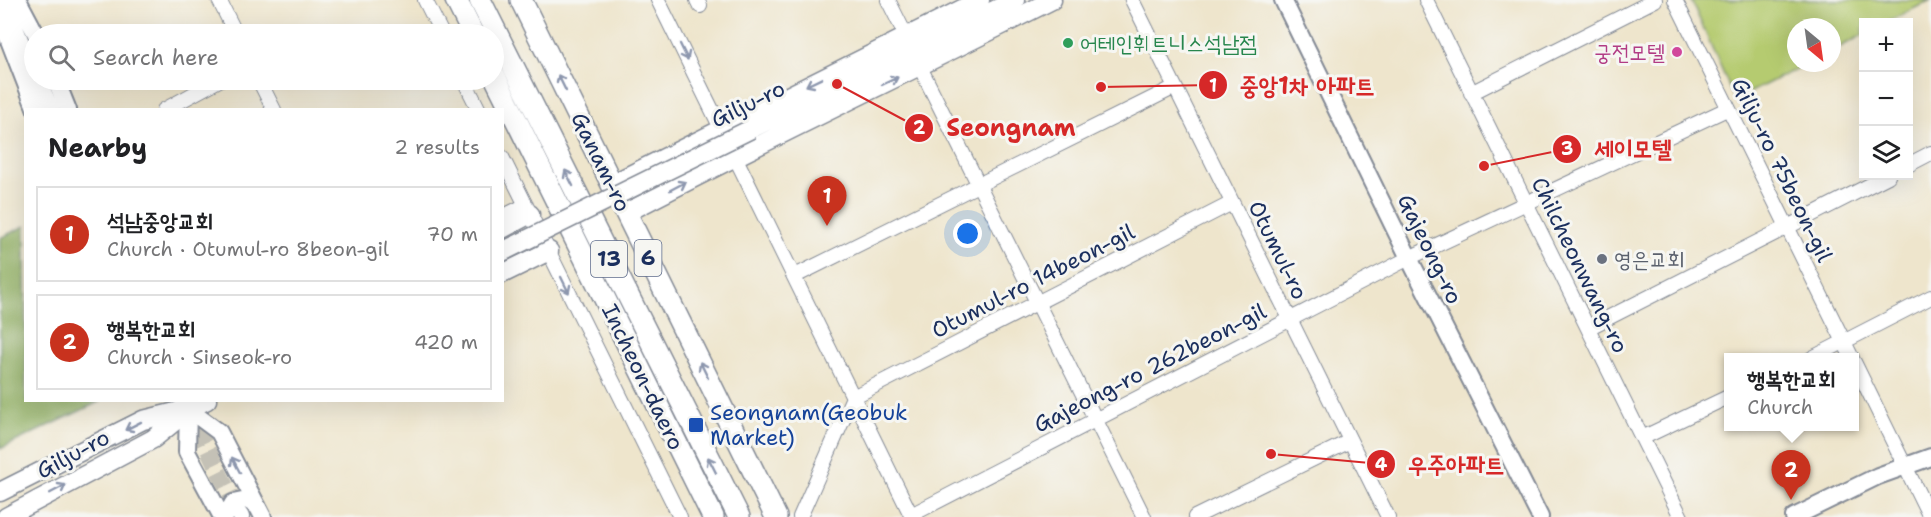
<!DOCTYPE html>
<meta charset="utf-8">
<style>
body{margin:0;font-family:"Shantell Sans","Poor Story",sans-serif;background:#f2f2f2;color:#202124}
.controls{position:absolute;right:18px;top:18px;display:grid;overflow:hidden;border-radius:0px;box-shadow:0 6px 24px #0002}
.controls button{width:54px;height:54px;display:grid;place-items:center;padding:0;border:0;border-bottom:2px solid #e0e0e0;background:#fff;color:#202124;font:30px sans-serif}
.compass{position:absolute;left:1787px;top:18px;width:54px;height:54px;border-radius:50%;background:#fff;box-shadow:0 6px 24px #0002;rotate:151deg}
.you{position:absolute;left:968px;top:234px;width:21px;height:21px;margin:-15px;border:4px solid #fff;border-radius:50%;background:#1a73e8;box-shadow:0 0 0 9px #1a73e833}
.badge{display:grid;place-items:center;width:39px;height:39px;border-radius:50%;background:#c8321e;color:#fff;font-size:20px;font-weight:700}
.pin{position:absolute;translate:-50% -50px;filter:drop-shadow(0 2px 3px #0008)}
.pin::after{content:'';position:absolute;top:32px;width:21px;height:18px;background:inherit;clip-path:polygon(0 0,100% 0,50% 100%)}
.popup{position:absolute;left:1724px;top:353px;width:135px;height:78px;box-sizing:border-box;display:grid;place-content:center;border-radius:0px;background:#fff;filter:drop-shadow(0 2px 4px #0005);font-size:20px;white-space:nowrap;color:#757577}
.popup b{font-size:22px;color:#202124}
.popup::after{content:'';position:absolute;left:50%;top:100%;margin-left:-12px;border:12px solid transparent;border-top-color:#fff}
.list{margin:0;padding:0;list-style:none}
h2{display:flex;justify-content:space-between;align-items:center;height:78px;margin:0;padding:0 24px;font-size:26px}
h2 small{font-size:20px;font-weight:400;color:#757577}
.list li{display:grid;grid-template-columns:39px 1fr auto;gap:18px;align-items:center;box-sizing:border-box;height:96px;margin:0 12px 12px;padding:0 12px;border:2px solid #e0e0e0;border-radius:0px}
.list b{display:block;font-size:22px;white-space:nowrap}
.list p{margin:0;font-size:20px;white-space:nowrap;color:#757577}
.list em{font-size:20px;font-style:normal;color:#757577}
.icon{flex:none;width:33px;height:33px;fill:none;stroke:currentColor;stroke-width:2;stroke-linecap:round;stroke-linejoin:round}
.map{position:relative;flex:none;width:1931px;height:517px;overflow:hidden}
.search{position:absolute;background:#fff;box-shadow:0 6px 24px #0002;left:24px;top:24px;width:480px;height:66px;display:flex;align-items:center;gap:15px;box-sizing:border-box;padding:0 21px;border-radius:33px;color:#757577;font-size:22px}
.panel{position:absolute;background:#fff;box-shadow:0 6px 24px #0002;left:24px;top:108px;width:480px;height:294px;border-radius:0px}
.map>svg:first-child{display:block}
</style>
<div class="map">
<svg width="1931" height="517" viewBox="0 0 1931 517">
<rect width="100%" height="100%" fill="#f6f6f2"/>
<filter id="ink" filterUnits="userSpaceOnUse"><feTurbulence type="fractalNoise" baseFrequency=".0167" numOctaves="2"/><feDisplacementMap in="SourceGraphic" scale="12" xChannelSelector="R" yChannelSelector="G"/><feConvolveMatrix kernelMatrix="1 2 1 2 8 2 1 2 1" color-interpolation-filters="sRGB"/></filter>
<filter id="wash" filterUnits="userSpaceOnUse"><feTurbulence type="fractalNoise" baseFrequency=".008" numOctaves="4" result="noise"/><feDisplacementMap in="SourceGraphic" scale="24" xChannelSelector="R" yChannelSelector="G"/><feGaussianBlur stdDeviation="1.35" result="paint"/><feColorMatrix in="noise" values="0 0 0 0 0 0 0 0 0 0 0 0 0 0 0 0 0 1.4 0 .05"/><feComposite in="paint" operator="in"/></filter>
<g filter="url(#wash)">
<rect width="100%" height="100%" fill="#eee5cc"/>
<path fill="#b5cb6f" stroke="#687d66" stroke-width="1.5" d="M1691,0H1931L1887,22H1864L1863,35L1832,51V27H1796V63H1808L1735,100Z"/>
<path fill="#90af62" stroke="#566f60" stroke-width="1.5" d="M25,226L26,400L101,401L0,449V238Z"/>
</g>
<g filter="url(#ink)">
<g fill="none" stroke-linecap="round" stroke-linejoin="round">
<path stroke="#c4c1b6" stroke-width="16" stroke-dasharray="16 8" stroke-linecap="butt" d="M187,407L240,515"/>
<defs>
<path id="minor" d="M219,0L236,34
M425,0L442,34
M658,0L912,517
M697,0L700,6
M888,0L906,36
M1132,0L1388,517
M1426,0L1681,517
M1675,0L1852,358
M920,67L1144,517
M259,80L274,110
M464,80L479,110
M1471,93L1655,0
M164,110L219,80
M502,157L680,517
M1908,165L1931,153
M502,217L526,205
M795,276L1175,87
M1588,328L1888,176
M1812,358L1931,297
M1854,362L1930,517
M1642,438L1728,397
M911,515L1409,258L1727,109
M800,517L853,397L1232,203
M1195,517L1350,441"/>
<path id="tertiary" d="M3,0L34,73
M18,0L36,34
M1283,0L1409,258L1540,517
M0,17L36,110
M38,80L51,110
M56,80L68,110
M187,400L188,409L219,432L263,517
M183,405L188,409L187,452L222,517
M240,515L241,517
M225,517L233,503L247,500L258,507
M1794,517L1878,476L1931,457"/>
<path id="secondary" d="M751,129L1015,0
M612,184L980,0
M626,213C767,139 910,72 1052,0
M502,229L530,214
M502,274L549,251
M0,492L143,420L188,409L207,400
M6,517L153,439L185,413"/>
<path id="primary" d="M521,0L776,517"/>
<path id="trunk" d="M456,0L473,34
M480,0L739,517
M494,75L713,517"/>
</defs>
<use href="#minor" stroke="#848a95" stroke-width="16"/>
<use href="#tertiary" stroke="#848a95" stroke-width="20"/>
<use href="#secondary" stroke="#848a95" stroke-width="21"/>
<use href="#primary" stroke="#848a95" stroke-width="24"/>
<use href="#trunk" stroke="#848a95" stroke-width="24"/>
<use href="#minor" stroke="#fff" stroke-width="14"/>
<use href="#tertiary" stroke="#fff" stroke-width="16"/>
<use href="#secondary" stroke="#fff" stroke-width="18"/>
<use href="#primary" stroke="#fff" stroke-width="21"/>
<use href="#trunk" stroke="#fff" stroke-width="21"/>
<defs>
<path id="secondary-bridge" d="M502,252L751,129"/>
</defs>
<use href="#secondary-bridge" stroke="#848a95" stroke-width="21" stroke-linecap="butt"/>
<use href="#secondary-bridge" stroke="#fff" stroke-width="18"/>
</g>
<defs><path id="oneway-shaft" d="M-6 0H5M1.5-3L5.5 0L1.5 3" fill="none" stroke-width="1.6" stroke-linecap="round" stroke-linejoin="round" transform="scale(1.5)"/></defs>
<g stroke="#8d97ae">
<use href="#oneway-shaft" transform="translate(684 52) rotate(64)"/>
<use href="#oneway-shaft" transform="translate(890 81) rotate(-26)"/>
<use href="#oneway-shaft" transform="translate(814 82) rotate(154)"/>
<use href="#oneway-shaft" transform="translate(562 83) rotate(-116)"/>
<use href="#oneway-shaft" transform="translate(569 178) rotate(-117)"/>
<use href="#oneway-shaft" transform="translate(678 186) rotate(-28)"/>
<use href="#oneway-shaft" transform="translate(565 285) rotate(64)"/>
<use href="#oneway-shaft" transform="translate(704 370) rotate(-116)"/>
<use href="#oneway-shaft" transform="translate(133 426) rotate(153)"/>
<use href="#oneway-shaft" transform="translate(236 465) rotate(-118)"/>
<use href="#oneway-shaft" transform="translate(712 465) rotate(-117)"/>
<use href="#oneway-shaft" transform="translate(58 489) rotate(-28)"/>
</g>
</g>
<circle fill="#2e9e5b" stroke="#f6f6f2" stroke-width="2" cx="1068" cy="43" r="6"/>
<circle fill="#d1479c" stroke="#f6f6f2" stroke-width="2" cx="1677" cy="52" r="6"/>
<circle fill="#6b7280" stroke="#f6f6f2" stroke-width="2" cx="1602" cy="259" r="6"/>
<rect fill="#1a4fb4" stroke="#f6f6f2" stroke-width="2" x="688" y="417" width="16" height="16" rx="3"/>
<g text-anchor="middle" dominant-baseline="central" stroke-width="6" stroke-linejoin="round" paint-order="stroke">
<g fill="#f6f6f2" stroke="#5d6b8a" stroke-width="1.5">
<rect x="634.5" y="240" width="27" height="36" rx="4.5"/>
<rect x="591" y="241" width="36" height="36" rx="4.5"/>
</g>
<g font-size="21" font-weight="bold" fill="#1b2f5e">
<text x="648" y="258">6</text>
<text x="609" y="259">13</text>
</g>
<g font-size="22" fill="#27864d" stroke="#f6f6f2" text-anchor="start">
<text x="1080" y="43">어테인휘트니스석남점</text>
</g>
<g font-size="22" fill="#b23c85" stroke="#f6f6f2" text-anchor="end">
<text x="1665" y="52">궁전모텔</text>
</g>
<g font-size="22" fill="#1b2f5e" stroke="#f6f6f2">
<text transform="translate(748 104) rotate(-26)">Gilju-ro</text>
<text transform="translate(601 162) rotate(64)">Ganam-ro</text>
<text transform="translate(1782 170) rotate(64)">Gilju-ro 75beon-gil</text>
<text transform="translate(1430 249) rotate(64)">Gajeong-ro</text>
<text transform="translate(1278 250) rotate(64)">Otumul-ro</text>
<text transform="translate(1580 265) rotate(64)">Chilcheonwang-ro</text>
<text transform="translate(1033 281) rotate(-27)">Otumul-ro 14beon-gil</text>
<text transform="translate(1150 368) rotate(-27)">Gajeong-ro 262beon-gil</text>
<text transform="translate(643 377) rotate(64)">Incheon-daero</text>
<text transform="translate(73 454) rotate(-28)">Gilju-ro</text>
</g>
<g font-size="22" fill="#5b616d" stroke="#f6f6f2" text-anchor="start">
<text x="1614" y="259">영은교회</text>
</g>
<g font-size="22" fill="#164399" stroke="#f6f6f2" text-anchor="start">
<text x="710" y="412">Seongnam(Geobuk<tspan x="710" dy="25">Market)</tspan></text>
</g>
</g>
<path fill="none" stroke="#d62828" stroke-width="2" d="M1101 87L1213 85M837 84L919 128M1484 166L1567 149M1271 454L1381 464"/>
<g fill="#d62828" stroke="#f6f6f2" stroke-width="2">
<circle cx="1101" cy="87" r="6"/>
<circle cx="837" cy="84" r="6"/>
<circle cx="1484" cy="166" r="6"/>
<circle cx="1271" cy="454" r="6"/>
<circle cx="1213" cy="85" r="15"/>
<circle cx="919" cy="128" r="15"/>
<circle cx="1567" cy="149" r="15"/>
<circle cx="1381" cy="464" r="15"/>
</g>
<g font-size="18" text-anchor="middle" font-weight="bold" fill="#fff">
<text x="1213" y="92">1</text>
<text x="919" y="134">2</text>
<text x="1567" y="155">3</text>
<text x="1381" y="471">4</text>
</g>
<g font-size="24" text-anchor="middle" font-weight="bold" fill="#d62828" stroke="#f6f6f2" stroke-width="6" stroke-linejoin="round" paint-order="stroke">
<text x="1307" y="94">중앙1차 아파트</text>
<text x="1011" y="136">Seongnam</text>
<text x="1633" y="157">세이모텔</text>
<text x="1456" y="473">우주아파트</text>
</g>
</svg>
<div class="controls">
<button>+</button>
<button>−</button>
<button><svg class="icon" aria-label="layers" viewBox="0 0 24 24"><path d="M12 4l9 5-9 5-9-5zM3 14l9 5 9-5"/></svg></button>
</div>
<svg class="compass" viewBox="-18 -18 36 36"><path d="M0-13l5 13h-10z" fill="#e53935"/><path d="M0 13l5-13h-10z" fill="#757577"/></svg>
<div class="you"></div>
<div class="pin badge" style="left:827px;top:226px">1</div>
<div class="pin badge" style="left:1791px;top:500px">2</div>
<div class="popup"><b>행복한교회</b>Church</div>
<div class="search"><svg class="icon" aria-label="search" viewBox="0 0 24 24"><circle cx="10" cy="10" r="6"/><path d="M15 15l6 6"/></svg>Search here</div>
<section class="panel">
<h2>Nearby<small>2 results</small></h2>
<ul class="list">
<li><span class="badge">1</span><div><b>석남중앙교회</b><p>Church · Otumul-ro 8beon-gil</p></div><em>70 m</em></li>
<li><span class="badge">2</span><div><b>행복한교회</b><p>Church · Sinseok-ro</p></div><em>420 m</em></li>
</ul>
</section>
</div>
